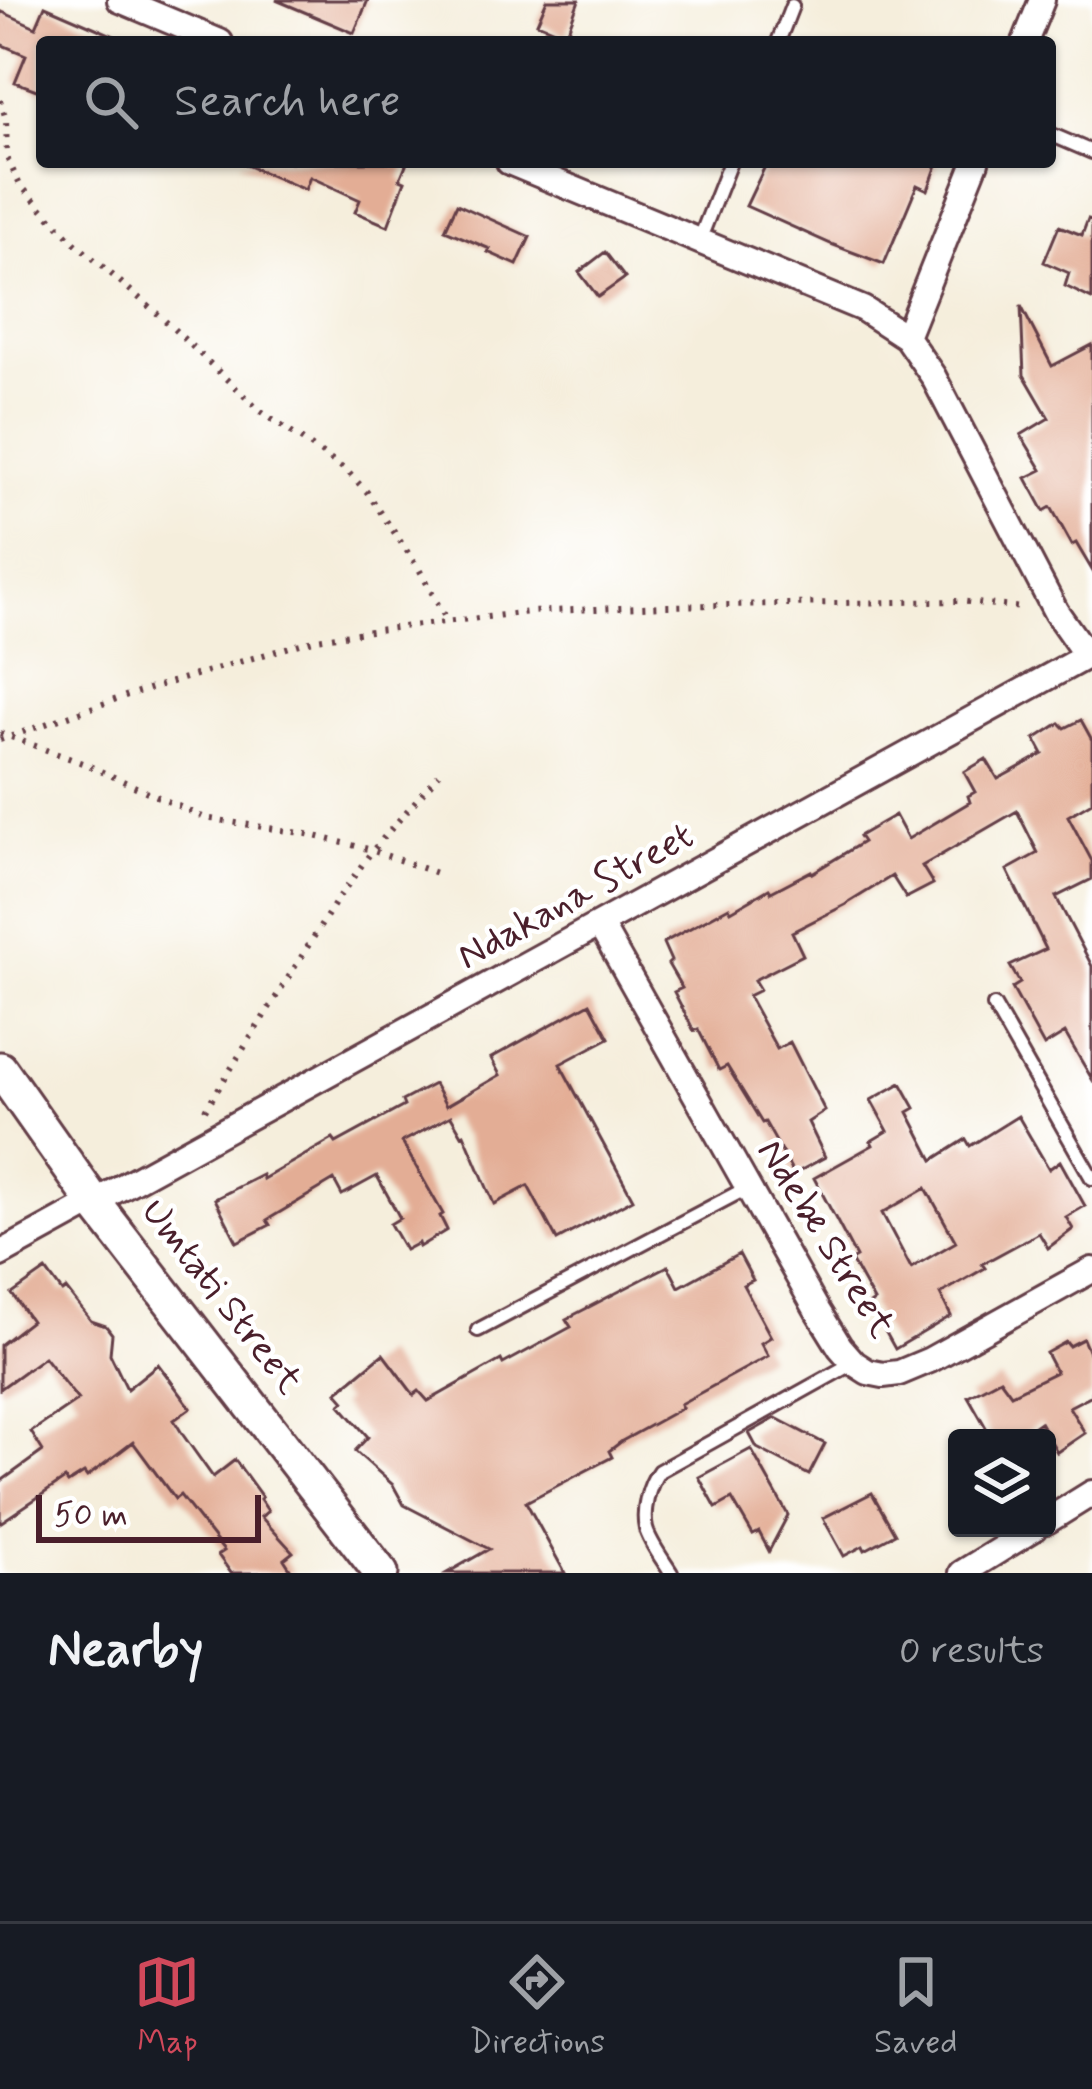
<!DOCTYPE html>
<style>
body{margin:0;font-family:Mynerve,sans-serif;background:#242831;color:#f1f3f6}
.controls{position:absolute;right:36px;bottom:36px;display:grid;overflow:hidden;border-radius:12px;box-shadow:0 3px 9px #0004}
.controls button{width:108px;height:108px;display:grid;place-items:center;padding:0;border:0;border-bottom:3px solid #363941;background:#171b24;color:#f1f3f6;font:60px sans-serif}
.scale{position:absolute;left:36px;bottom:30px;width:225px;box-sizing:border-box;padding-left:12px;border:6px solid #4a1f2b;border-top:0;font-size:33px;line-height:42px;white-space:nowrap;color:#4a1f2b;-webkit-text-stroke:9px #fff;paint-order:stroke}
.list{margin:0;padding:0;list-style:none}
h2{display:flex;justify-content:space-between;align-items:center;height:156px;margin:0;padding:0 48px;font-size:51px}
h2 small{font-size:39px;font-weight:400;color:#9ea1a6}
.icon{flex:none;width:66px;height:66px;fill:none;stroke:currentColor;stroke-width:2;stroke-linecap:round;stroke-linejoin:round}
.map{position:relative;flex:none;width:1092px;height:1573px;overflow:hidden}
.search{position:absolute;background:#171b24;box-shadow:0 3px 9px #0004;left:36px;right:36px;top:36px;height:132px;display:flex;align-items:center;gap:30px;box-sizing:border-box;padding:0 42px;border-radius:12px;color:#9ea1a6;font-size:45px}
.sheet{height:348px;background:#171b24}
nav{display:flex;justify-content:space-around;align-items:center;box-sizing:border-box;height:168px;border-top:3px solid #363941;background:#171b24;font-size:33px;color:#9ea1a6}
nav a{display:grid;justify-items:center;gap:6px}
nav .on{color:#d1495b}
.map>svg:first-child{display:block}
</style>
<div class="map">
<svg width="1092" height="1573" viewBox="0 0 1092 1573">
<rect width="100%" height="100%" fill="#fff"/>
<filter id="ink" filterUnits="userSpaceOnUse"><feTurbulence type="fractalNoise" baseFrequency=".00833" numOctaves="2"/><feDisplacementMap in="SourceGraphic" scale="24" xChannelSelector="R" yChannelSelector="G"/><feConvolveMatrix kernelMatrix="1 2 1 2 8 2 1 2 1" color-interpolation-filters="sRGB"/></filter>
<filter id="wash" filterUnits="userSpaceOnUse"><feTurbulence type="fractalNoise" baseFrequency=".004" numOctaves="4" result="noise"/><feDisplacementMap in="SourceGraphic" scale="48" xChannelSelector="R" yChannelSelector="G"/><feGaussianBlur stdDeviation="2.7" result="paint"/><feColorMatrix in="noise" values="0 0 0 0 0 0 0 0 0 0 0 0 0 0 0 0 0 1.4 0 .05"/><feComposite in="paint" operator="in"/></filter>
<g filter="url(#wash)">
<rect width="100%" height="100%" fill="#f5eedc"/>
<g id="blocks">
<path fill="#e3ad95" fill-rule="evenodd" d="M276,0H368L354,33Z
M547,0H579L566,35L537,23Z
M45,6L128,42H42V92L15,82L26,55L0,44V11L36,27Z
M239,162H407L400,179L405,181L388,226L355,212L360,200L310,177L305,190Z
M767,162H938L928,190L917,185L884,264L831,244L746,206Z
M457,204L530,237L517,265L488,252L490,249L445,230Z
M1088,219L1092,220V299L1065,286L1069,273L1044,262L1059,226L1082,235Z
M605,252L625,278L598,297L579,272Z
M1021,306L1052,366L1092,345V570L1076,543L1072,545L1051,507L1044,511L1026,478L1042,470L1021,435L1049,418L1024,375Z
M1081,720L1092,740V802L1068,816L1092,861V879L1056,897L1092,966V1079L1065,1033L1044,1046L1012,988L1020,983L1010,966L1046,949L1007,870L1038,853L1017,811L922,866L933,884L906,898L892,876L845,905L792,932L803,955L754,980L760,990L748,996L777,1049L790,1042L825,1111L808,1122L825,1157L794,1174L765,1122L762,1123L727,1066L719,1070L698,1029L694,1031L674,992L682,988L668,964L671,961L663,943L729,907L731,911L769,889L771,892L811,871L812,873L863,842L859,836L895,815L908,839L970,802L968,796L975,792L964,772L986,759L998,779L1043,754L1035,739L1060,723L1065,728Z
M590,1003L609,1038L560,1064L633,1199L557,1240L528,1186L494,1204L464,1134L462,1135L451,1116L402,1142L443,1214L440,1216L447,1230L419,1247L418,1243L405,1250L390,1224L400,1218L377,1176L342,1195L334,1180L267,1220L270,1225L237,1242L215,1199L262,1175L263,1179L333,1139L336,1143L404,1106L402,1101L434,1084L446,1106L500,1075L491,1058Z
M901,1083L915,1108L908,1112L933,1160L966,1139L970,1146L1018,1116L1049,1169L1060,1161L1085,1206L1066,1217L1073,1229L1048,1248L1039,1233L982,1264L985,1268L940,1294L951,1316L895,1349L870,1304L874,1301L851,1260L856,1257L814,1178L873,1145L871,1141L888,1131L871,1100ZM926,1188L956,1242L911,1268L882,1213Z
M739,1254L753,1280L743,1285L771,1337L761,1343L768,1356L680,1404L682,1408L622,1441L609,1451L612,1457L526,1502L565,1573H447L489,1549L404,1505L393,1485L355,1451L368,1437L340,1405L345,1401L337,1392L383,1354L414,1395L419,1391L428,1401L501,1360L503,1364L571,1327L566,1319L668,1266L679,1287Z
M46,1270L62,1292L66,1289L91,1321L106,1326L112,1334L110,1354L127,1389L158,1364L191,1408L174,1420L183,1435L213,1477L235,1460L262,1497L260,1499L268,1511L261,1517L293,1552L284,1559L293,1573H231L218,1555L224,1551L180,1495L175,1499L133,1442L87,1477L84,1473L68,1483L65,1479L0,1523V1482L43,1451L31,1432L78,1400L44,1357L0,1389V1345L31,1321L12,1294Z
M1083,1339L1092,1360V1395L1069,1407L1085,1433L1057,1452L1040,1422L1017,1438H992L968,1396L1000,1379L1011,1394L1056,1372L1046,1353L1066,1342L1069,1346Z
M776,1418L825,1444L809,1475L757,1448L749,1433Z
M751,1449L788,1515L769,1551L759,1532L753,1535L732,1499L716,1508L699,1477Z
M872,1493L895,1534L865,1550L863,1546L844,1556L823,1518Z"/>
</g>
</g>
<g filter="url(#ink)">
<use href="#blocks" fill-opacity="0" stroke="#643e46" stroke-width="3"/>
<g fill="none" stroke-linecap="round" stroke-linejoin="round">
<defs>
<path id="lane" d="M778,42L792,6
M1050,134L1092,152
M699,241L730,162
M994,1006L1092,1178
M478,1330L747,1188
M671,1573C663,1560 650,1543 646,1529C642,1511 648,1486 659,1471L853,1363"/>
<path id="street" d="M120,0L220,42
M1025,42L1042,0
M509,162L863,309L906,337L933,376L1056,612L1087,656
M906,337L976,162
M600,925L817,1310L840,1347L854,1363L868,1372L883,1375L899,1373L930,1360L1092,1270
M0,1254L1092,653
M1047,1521L1092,1493
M962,1573L1035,1528"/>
<path id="secondary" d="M0,1069L93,1201L381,1573"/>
</defs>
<use href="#lane" stroke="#643e46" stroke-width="18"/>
<use href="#street" stroke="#643e46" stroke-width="30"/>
<use href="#secondary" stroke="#643e46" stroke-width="39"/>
<path stroke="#643e46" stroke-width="6" stroke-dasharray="3 9" stroke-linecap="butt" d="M0,100L6,119L7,158L20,185L75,243L159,315L260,411L347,471L367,492L419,569L447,621
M0,733L85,764L205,818L307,834L368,849L439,874
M0,740L131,694L317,639L377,630L529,612L664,606L959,601L1022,608
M205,1110L337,900L372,851L439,774"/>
<use href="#lane" stroke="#fff" stroke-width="12"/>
<use href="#street" stroke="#fff" stroke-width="24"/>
<use href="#secondary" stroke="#fff" stroke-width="33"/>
</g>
</g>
<g text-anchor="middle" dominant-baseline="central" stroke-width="9" stroke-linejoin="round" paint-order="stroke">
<g font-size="39" fill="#4a1f2b" stroke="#fff">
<text transform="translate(576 897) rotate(-29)">Ndakana Street</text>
<text transform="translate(825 1239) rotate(58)">Ndebe Street</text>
<text transform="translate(221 1297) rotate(52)">Umtati Street</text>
</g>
</g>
</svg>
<div class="controls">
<button><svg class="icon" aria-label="layers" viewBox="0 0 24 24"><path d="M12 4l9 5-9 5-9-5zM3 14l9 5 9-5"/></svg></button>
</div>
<div class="scale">50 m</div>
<div class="search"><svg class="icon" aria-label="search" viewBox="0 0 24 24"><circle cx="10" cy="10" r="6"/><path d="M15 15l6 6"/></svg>Search here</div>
</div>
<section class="sheet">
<h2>Nearby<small>0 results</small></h2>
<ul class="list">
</ul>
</section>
<nav>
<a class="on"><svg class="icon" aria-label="map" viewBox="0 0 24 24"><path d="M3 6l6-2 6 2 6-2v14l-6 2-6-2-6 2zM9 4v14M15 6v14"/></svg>Map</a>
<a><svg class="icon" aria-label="directions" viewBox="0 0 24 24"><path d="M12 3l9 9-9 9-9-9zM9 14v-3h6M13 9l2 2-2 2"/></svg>Directions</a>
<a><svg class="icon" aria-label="saved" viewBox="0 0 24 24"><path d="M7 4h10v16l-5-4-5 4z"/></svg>Saved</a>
</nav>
